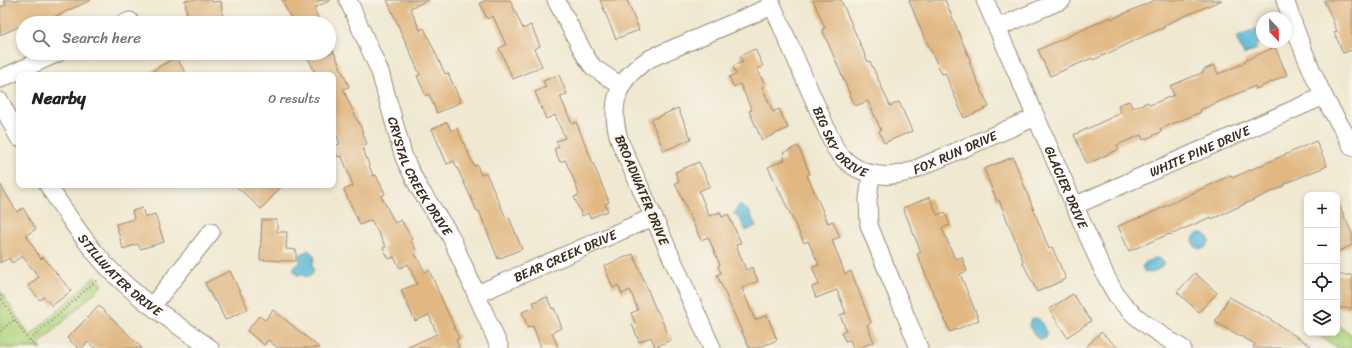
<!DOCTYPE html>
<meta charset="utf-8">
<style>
body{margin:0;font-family:Sriracha,sans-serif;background:#f2f2f2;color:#202124}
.controls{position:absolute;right:12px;bottom:12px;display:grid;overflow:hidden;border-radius:8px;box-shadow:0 2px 6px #0003}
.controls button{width:36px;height:36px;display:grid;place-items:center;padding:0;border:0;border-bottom:1px solid #e0e0e0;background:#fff;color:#202124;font:20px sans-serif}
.compass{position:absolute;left:1256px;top:12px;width:36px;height:36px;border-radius:50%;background:#fff;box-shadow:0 2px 6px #0003;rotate:157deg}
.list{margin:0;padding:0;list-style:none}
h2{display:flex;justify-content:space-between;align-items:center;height:52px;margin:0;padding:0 16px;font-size:17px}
h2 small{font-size:13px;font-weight:400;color:#757577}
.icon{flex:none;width:22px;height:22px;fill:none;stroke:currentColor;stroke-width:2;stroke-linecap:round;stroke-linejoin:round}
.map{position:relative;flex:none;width:1352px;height:348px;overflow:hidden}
.search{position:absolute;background:#fff;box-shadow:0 2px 6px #0003;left:16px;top:16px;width:320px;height:44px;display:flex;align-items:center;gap:10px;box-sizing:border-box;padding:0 14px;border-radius:22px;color:#757577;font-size:15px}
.panel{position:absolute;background:#fff;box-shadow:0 2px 6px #0003;left:16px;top:72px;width:320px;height:116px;border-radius:8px}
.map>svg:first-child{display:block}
</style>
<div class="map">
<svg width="1352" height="348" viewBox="0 0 1352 348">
<defs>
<pattern id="park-tufts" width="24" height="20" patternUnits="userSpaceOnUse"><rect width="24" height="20" fill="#b2d780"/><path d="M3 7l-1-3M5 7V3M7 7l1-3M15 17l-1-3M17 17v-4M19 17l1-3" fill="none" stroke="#9ab96e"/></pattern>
</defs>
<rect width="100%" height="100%" fill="#f7f3e8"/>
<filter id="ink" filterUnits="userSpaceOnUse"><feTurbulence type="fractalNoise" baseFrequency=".025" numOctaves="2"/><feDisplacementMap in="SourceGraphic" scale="8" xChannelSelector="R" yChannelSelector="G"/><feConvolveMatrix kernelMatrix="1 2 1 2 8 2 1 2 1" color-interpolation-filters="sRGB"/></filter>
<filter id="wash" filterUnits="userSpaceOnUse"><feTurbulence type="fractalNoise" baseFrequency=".012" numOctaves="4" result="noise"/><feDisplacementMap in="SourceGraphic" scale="16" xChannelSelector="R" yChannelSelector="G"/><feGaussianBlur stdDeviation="0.9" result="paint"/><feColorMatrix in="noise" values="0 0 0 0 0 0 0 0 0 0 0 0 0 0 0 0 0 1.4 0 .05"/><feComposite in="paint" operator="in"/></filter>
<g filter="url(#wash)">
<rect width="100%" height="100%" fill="#f0e8d0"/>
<path fill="#b2d780" stroke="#76804f" d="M1337,325L1352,335V348H1338L1316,334L1337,333Z"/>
<path fill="url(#park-tufts)" stroke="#76804f" d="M95,276L103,285L38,345L42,348H0V290L30,336Z"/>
<path fill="#58bad6" stroke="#4a727a" d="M1262,26L1263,42L1255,45L1257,49L1244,55L1236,38Z
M739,205L749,211L756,226L746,231L740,219L734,214Z
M1193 241a8 8 0 1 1 16 0a8 8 0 1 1-16 0Z
M308,250L312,253L315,257L312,265L314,271L312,275L308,277L302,275H297L294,271V267L300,263V255Z
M1155,258L1160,259L1164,262L1161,268L1151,273L1145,272L1142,267L1145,263Z
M1034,318L1039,319L1047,333L1046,338L1041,340L1037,338L1029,326L1030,321Z"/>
<g id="blocks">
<path fill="#e1b882" d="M4,0H91L41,23H23V25L0,35V7L6,5Z
M185,0H212V2L221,1L223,20L215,21V23H188Z
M282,0H331L314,8L320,23H293Z
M387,0H429L410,8L420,30L424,28L445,74L448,73L461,102L437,113L429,94L426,96L417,76L420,75Z
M487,0H510L523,29L531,25L540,46L534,49L542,66L513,79L499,48L506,45L493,16L487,19L480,3Z
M600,0H627L639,30L616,39Z
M813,0H841L868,62L870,61L890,106L899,102L912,131L884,143L879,131L881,130L868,101L855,106L822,29L825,28Z
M909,0H945L971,62H969L989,107L964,118L945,73L942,74L920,28Z
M1155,0H1222L1164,25L1165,27L1124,45V46L1093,60L1092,58L1050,76L1038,50L1111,17L1112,19Z
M1324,0H1352V50L1343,53L1334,32L1337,31Z
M1275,47L1287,75L1256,89L1255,86L1200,110L1201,112L1160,129L1161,132L1143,140L1141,135L1117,145L1119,149L1087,164L1074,135L1121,113L1118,105L1129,101L1133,108L1148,102L1150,105L1174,95L1170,86L1204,72L1203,70L1214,65L1218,74L1245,63L1244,61Z
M755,49L763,66L757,69L765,85L762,87L773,112L779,109L788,128L762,140L749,111L752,110L740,84L734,87L729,77L736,74L733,66L743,62L740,56Z
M333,50L349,87L343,89L358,122H359L367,144L362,146L373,176L376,175L385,194L381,196L395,223L401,220L412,239L411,240L416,250L414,252L425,272L429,270L459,338L456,340L459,348H406L437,334L429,315L415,321L401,290L417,284L408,264L400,268L394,257L389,259L383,248L386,247L371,220L360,225L344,190L353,186L342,156L338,157L334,146L340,144L333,125V75H316L306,53H333Z
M176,57L187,75H145Z
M559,75L567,94L560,96L572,124L576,122L609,202L605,204L608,211L590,218L588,213L582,216L574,197L579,195L574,180L565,160L560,162L554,149L559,147L556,141L565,138L555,115L546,119L535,92L546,87L543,81Z
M678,108L691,139L664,151L651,120Z
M447,122L451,131L457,128L474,166L477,165L481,175L486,173L506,218L509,217L522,249L498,259L479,211H477L454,161L447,164L432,129Z
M1316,141L1327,166L1284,184V186L1212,219L1211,217L1170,235L1169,234L1129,251L1118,226L1147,215L1231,175L1232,178Z
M798,146L810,174L807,175L810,182L828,223L833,221L840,237L832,240L845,274L851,271L871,323L867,325L874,342L859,348H853L850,340L845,341L841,332L846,330L840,315L846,313L837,290L816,298L812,287L819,284L812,267L819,265L808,241L804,243L768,167L785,160L783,153Z
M1013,157L1049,249L1052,247L1066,279L1037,292L1022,261L1023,260L999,200L997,201L984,169Z
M699,162L710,186L699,191L709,216L720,212L722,217L728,214L741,243L736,245L746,270L752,267L758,281L742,288L755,320L767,315L777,340L758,348H749L717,275L721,273L718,266L720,265L708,237L701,240L675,183L679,181L675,172Z
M0,184L17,212L23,208L36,229L26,235L41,259L43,257L71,291L52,306L44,297L40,300L28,286L39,277L22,256L12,263L9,258L0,263Z
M235,185H283L261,209Z
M930,197L937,215L945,212L950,225L942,228L955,259L962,257L967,271L960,274L979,320L950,332L917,254L921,252L903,208Z
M1337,200L1352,233V245L1337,252Z
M142,208L145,217L155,214L164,242L140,249L138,244L123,249L116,224L134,219L132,211Z
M262,220H277V232H287L286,249L296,250V261L260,260Z
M633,254L656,310H657L671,340L655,347L651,337L639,342L632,324L635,323L631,313L638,310L630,290L622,294L618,285L613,288L604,266Z
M230,271L248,309L225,320L216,300L214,301L205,283Z
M1195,273L1217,293L1199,312L1177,292Z
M1337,275H1352V308H1337Z
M1073,294L1091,321L1067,337L1049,309Z
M547,297L552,309L554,308L562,328L552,332L558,348H541L533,326L528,328L522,312L535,307L533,302Z
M1229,297L1268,318L1314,348H1253L1255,344L1215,322Z
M99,306L142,348H94L88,342L82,348H78L67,338Z
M273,310L320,348H278L268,340L264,345L247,331L259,316L265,320Z
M1101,332L1118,348H1085Z"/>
</g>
</g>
<g filter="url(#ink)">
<use href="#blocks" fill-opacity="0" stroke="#968977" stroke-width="1"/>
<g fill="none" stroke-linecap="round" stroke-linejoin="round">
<defs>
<g id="minor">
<path id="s1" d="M348,0L380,72L404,158L419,188L450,235L500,348"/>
<path d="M556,0L586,57L593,67L621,86"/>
<path id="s2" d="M770,0L835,148C852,174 882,181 911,171L1036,117"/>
<path id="s3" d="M985,0L1097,257C1103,270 1109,284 1117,296C1133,318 1159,334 1182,348"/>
<path d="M1285,0C1296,33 1308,64 1323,95C1332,113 1344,129 1352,147"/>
<path d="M125,23L130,21"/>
<path d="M997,28L1062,0"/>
<path d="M0,79L58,53"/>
<path d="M0,101L19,138"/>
<path d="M871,174L868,200L869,225L880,253L919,348"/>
<path id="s4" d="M48,185C63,209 79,233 97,255C128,293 171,320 210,348"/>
<path id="s5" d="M1074,206L1324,96"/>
<path id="s6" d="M477,294L653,217"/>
<path d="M152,306L211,232"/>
<path d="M712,348L620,142C608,104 617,78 651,58L772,6"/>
</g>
</defs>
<use href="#minor" stroke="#968977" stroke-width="19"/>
<path stroke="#968977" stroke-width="2.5" stroke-dasharray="1 3" stroke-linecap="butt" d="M0,296C10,312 24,337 37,348
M0,331L15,319
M30,340L98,279"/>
<use href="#minor" stroke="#fff" stroke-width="17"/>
</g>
</g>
<g text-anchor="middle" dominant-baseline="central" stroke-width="3.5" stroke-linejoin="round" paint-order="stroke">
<g font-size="13" fill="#3b2a1e" stroke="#f7f3e8">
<text stroke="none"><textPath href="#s2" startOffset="160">BIG SKY DRIVE</textPath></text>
<text stroke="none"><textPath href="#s5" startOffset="137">WHITE PINE DRIVE</textPath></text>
<text stroke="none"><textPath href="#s2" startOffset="295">FOX RUN DRIVE</textPath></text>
<text stroke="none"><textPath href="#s1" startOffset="191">CRYSTAL CREEK DRIVE</textPath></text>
<text stroke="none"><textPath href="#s3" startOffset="204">GLACIER DRIVE</textPath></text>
<text transform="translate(642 190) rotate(67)">BROADWATER DRIVE</text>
<text stroke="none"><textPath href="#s6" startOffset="96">BEAR CREEK DRIVE</textPath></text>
<text stroke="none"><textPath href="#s4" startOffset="116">STILLWATER DRIVE</textPath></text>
</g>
</g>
</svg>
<div class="controls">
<button>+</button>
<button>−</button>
<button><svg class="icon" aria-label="locate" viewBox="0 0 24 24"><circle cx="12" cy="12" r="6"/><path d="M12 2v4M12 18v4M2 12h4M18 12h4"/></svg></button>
<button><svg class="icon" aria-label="layers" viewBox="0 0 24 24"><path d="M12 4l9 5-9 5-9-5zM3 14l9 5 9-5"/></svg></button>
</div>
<svg class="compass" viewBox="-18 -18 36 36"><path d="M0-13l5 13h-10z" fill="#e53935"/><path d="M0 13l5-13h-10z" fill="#757577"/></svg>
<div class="search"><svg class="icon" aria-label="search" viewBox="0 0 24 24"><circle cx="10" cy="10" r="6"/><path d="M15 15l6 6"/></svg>Search here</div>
<section class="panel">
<h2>Nearby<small>0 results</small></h2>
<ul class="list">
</ul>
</section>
</div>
